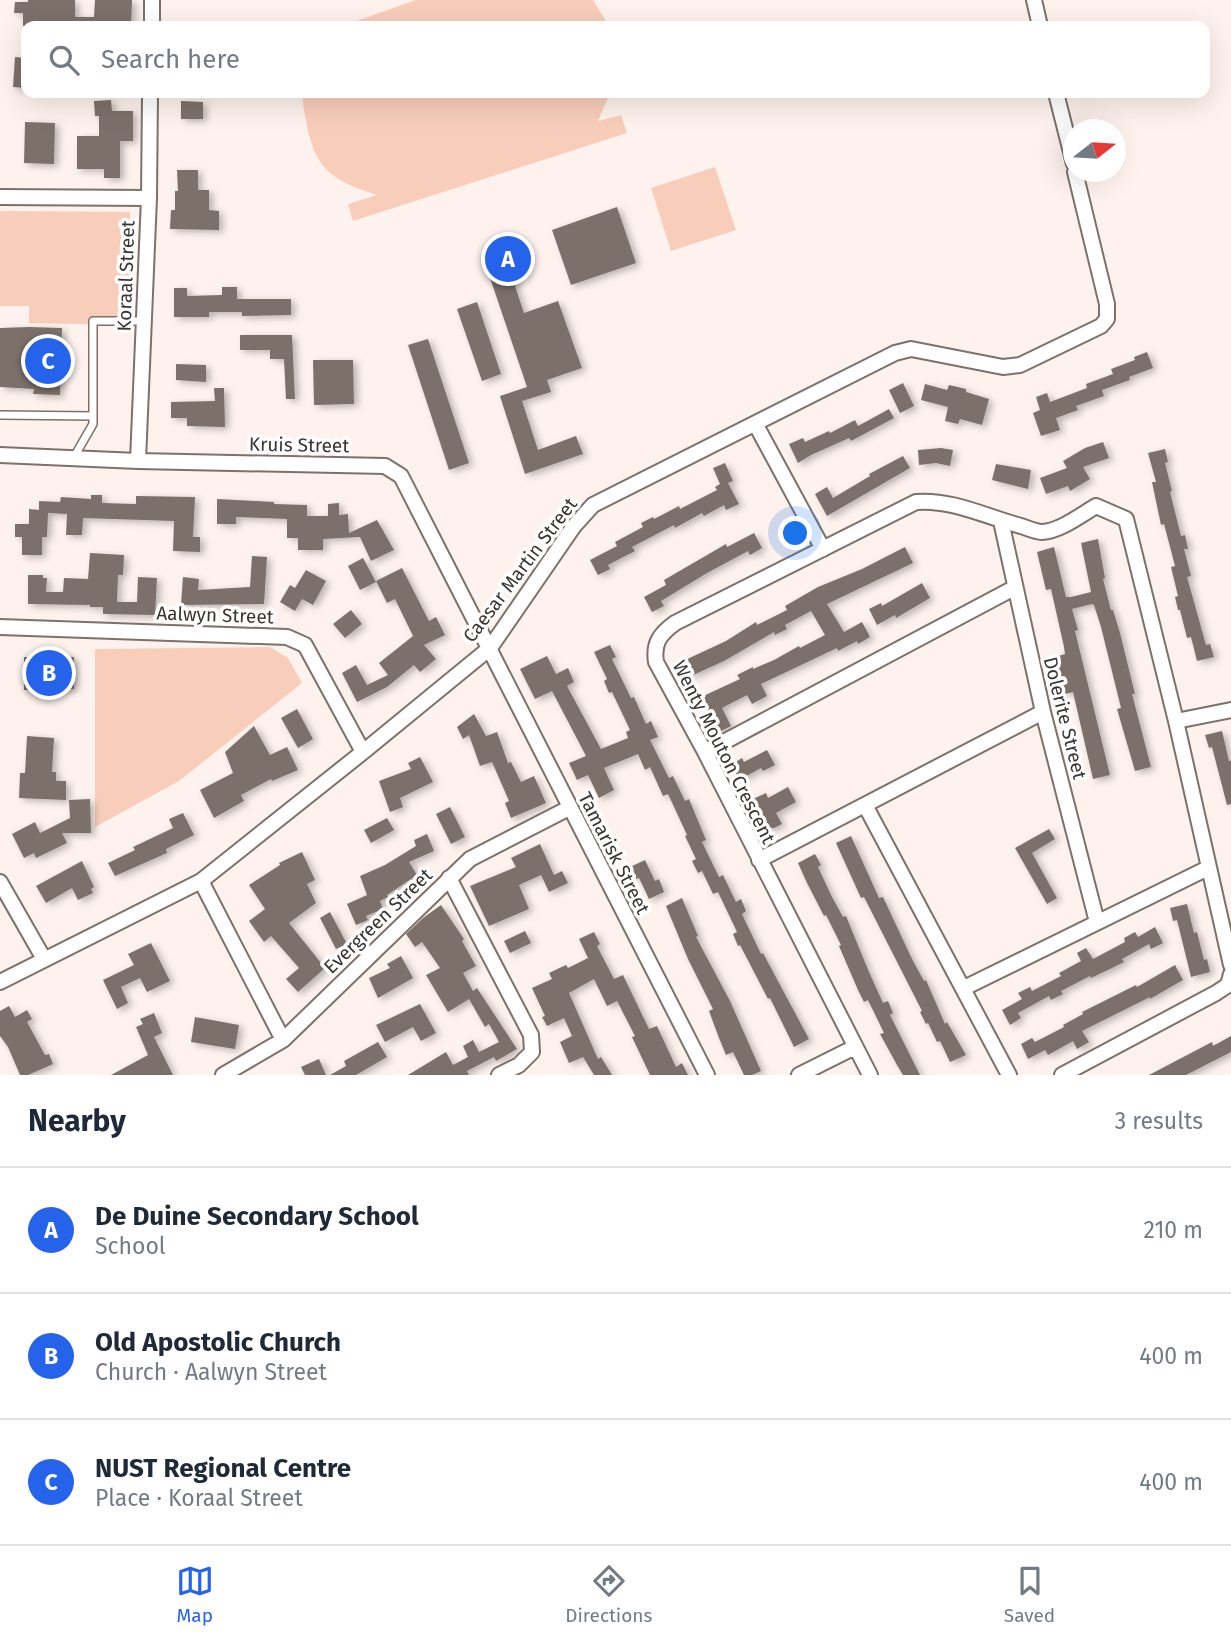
<!DOCTYPE html>
<meta charset="utf-8">
<style>
body{margin:0;font-family:"Fira Sans",sans-serif;background:#f6f6f7;color:#1f2937}
.compass{position:absolute;left:1063px;top:119px;width:63px;height:63px;border-radius:50%;background:#fff;box-shadow:0 7px 28px #0002;rotate:73deg}
.you{position:absolute;left:796px;top:534px;width:24px;height:24px;margin:-18px;border:5px solid #fff;border-radius:50%;background:#1a73e8;box-shadow:0 0 0 10px #1a73e833}
.badge{display:grid;place-items:center;width:46px;height:46px;border-radius:50%;background:#2563eb;color:#fff;font-size:23px;font-weight:700}
.pin{position:absolute;translate:-50% -50%;border:4px solid #fff;box-shadow:0 2px 7px #0006}
.list{margin:0;padding:0;list-style:none}
h2{display:flex;justify-content:space-between;align-items:center;height:91px;margin:0;padding:0 28px;font-size:30px}
h2 small{font-size:23px;font-weight:400;color:#747a83}
.list li{display:grid;grid-template-columns:46px 1fr auto;gap:21px;align-items:center;box-sizing:border-box;height:126px;padding:0 28px;border-top:2px solid #e0e1e3}
.list b{display:block;font-size:26px;white-space:nowrap}
.list p{margin:0;font-size:23px;white-space:nowrap;color:#747a83}
.list em{font-size:23px;font-style:normal;color:#747a83}
.icon{flex:none;width:38px;height:38px;fill:none;stroke:currentColor;stroke-width:2;stroke-linecap:round;stroke-linejoin:round}
.map{position:relative;flex:none;width:1231px;height:1075px;overflow:hidden}
.search{position:absolute;background:#fff;box-shadow:0 7px 28px #0002;left:21px;right:21px;top:21px;height:77px;display:flex;align-items:center;gap:18px;box-sizing:border-box;padding:0 24px;border-radius:14px;color:#747a83;font-size:26px}
.sheet{height:469px;background:#fff}
nav{display:flex;justify-content:space-around;align-items:center;box-sizing:border-box;height:98px;border-top:2px solid #e0e1e3;background:#fff;font-size:19px;color:#747a83}
nav a{display:grid;justify-items:center;gap:4px}
nav .on{color:#2563eb}
.map>svg:first-child{display:block}
</style>
<div class="map">
<svg width="1231" height="1075" viewBox="0 0 1231 1075">
<defs>
<filter id="shadow"><feDropShadow dx="4" dy="2.5" stdDeviation="3.5" flood-color="#0004"/></filter>
</defs>
<rect width="100%" height="100%" fill="#fdf2ed"/>
<path fill="#f8ceba" d="M416,0H593L609,26H342Z
M303,93H610L598,121L621,115L627,133L353,221L348,204L377,195C335,181 316,172 307,126C305,115 302,103 303,93Z
M715,167L736,230L671,251L651,188Z
M0,211L130,212L129,325L29,323V306H0Z
M270,647L288,658L302,683L179,781L95,827V649Z"/>
<path fill="#7c706b" filter="url(#shadow)" d="M28,0H75V17H94L95,0H132L131,26H23V13H14L15,2H28Z
M15,57L26,58V88L13,87Z
M111,100L112,111H133V141H120V178H104V169H77V136H99V116H95L94,101Z
M181,101L203,102V119H181Z
M25,122L55,123L54,164L24,163Z
M177,170H198V190H209V210L219,211V230L170,229L171,210H175V191H178Z
M617,207L636,263L571,285L552,230Z
M503,250L524,313L558,301L582,368L547,380L551,392L522,401L538,450L576,436L583,454L525,474L500,396L527,387L483,257Z
M222,287H237V299H291V315L242,316V312H209V317H174V288H187V296L222,295Z
M477,302L501,374L482,381L457,309Z
M30,327L62,328L60,395L33,394L34,389L0,387V328Z
M240,335H292L295,399H286L284,359H270V350H240Z
M428,339L469,463L449,470L408,345Z
M1147,352L1153,368L1129,377L1130,380L1102,390L1104,396L1076,406L1078,410L1056,418L1060,430L1041,436L1033,413L1040,410L1036,397L1047,393L1050,402L1087,388L1086,384L1113,374L1111,369L1135,360L1134,357Z
M313,360H353L354,404L314,405Z
M176,364L206,365V382L176,380Z
M903,383L914,406L900,413L889,390Z
M925,384L947,390L949,385L966,389V392L989,399L982,425L960,419L958,424L945,421L948,407L921,400Z
M214,388H224L225,427L187,426V418H171V402L215,401Z
M889,409L894,418L851,441L849,438L811,455L798,463L789,444L803,438L805,442L829,431L830,433L855,420L858,426Z
M1103,442L1109,458L1083,467L1090,479L1070,491L1068,486L1046,494L1040,478L1067,468L1063,461L1085,448Z
M941,448L953,450L950,466L936,463L919,465L918,450Z
M1165,449L1168,462L1165,463L1172,491L1170,492L1181,536L1185,535L1188,549H1184L1191,576L1187,577L1206,645L1210,644L1214,657L1197,661L1191,637L1187,638L1180,610H1178L1175,597L1178,596L1171,567L1175,566L1164,524L1161,525L1152,482H1156L1148,453Z
M903,456L910,468L827,516L815,494L827,487L833,498L870,476L869,474Z
M725,463L733,481L728,483L739,504L726,510L724,505L704,516L702,513L675,528L674,525L632,547L635,551L608,565L610,569L598,575L590,560L617,546L615,542L643,527L641,523L653,517L654,519L679,506L680,509L717,490L715,487L720,484L713,468Z
M996,464L1031,470L1028,489L992,480Z
M91,495H102V503L136,504V496L195,497L193,537H200V552L173,551L174,521L83,518L82,535H66L67,514L48,513L47,537H42V555H22V537H15V524H29V509L39,510V501L60,502L61,497L91,499Z
M217,499L274,502V504L307,505V516H328V504L339,503V515L348,514L349,533L377,520L394,550L371,561L360,537L323,539V550H298V538H287V519L236,517V524H217Z
M754,533L762,548L750,555L748,551L707,573L661,601L664,606L652,612L644,597L666,585L664,580L726,544L727,547Z
M1098,539L1105,578L1103,579L1111,610H1113L1120,633L1135,694H1132L1151,767L1135,771L1117,709L1121,708L1101,627L1094,605L1092,604L1072,609L1078,630L1075,631L1110,775L1093,779L1073,692L1065,694L1052,658L1065,654L1064,647L1051,589L1046,590L1037,552L1054,547L1066,597H1071L1091,592L1081,543Z
M905,547L913,563L827,604L844,632L862,622L870,637L858,644L857,641L838,651L837,648L761,684L767,696L752,704L747,695L722,708L731,726L719,732L716,726L708,730L703,721L709,717L699,698L740,679L737,675L753,667V669L774,660L799,646L800,648L825,635L811,611L785,625L787,629L775,635L774,632L724,661L691,676L683,661L726,641L756,622L757,625L787,610L785,606L818,587L862,569Z
M90,553L124,555L123,575H118L117,602H137L138,577L157,578L155,615L103,614V607H90V605L28,604V575H43V578H47L46,592H63L64,578L88,579Z
M252,556L267,557L264,604L181,605L183,577L199,579L198,590L250,587Z
M363,558L376,582L360,590L348,566Z
M402,568L429,621L436,617L445,635L424,645L436,659L420,672L414,665L387,687L357,702L342,673L356,665L367,685L388,675L379,663L413,636L395,599L387,603L376,581Z
M306,570L326,581L313,605L302,599L295,611L280,602L290,585L295,588Z
M922,583L930,598L896,618L895,615L877,625L869,609L881,603L882,606Z
M351,610L362,624L345,638L333,624Z
M610,645L616,657L612,659L631,698L634,697L646,724L651,721L658,737L650,740L669,778L673,776L685,801L689,799L706,840L702,842L719,877L723,875L736,902L741,899L746,911L742,914L761,954L763,953L809,1039L794,1047L770,998L768,999L740,945L738,946L733,934L737,932L718,892L713,894L702,871L698,873L692,861L696,859L685,836L687,835L668,794L663,796L650,767L645,770L638,754L604,768L614,790L599,798L588,775L577,780L569,763L586,756L552,691L535,699L520,669L547,656L556,674L568,668L574,682L567,686L601,749L628,738L626,732L630,730L612,692L609,693L604,681L607,679L594,652Z
M24,657H74V689L24,690Z
M297,709L313,739L298,748L281,718Z
M474,714L486,736L497,732L508,763L511,762L521,782L534,776L546,803L511,818L505,803L509,801L492,762L480,766L469,735L463,739L457,727Z
M254,726L270,755L287,747L298,770L272,781L271,779L241,795L244,801L214,818L200,790L233,773L225,752Z
M1222,731L1229,761H1231V804L1227,805L1212,747L1209,748L1205,735Z
M27,736L54,738L52,772H56V781H66V800L19,798L20,773H25Z
M767,750L775,765L763,771L761,768L739,780L731,765L742,758L744,762Z
M420,757L433,782L400,798L403,807L390,812L379,781L411,769L408,763Z
M788,787L796,802L776,813L782,824L774,828L765,827L751,800L766,793L768,798Z
M90,799L91,833H62L67,843L36,858L34,853L24,858L12,834L35,822L40,833L70,818L69,800Z
M450,807L465,837L451,844L436,814Z
M183,813L194,835L166,849L167,853L115,876L108,863L135,850L133,847L173,828L169,819Z
M387,818L394,830L371,843L364,830Z
M1049,829L1055,839L1032,853L1057,898L1047,904L1015,848Z
M427,834L434,851L409,862L417,875L387,895L388,897L380,901L383,909L366,916L368,920L356,925L347,904L367,895L360,876L385,865L416,846L414,840Z
M851,836L879,898L883,897L912,959L924,981L926,980L945,1024L947,1022L966,1055L950,1062L940,1041L937,1042L928,1023L926,1024L920,1012L922,1011L864,897L861,898L836,843Z
M540,844L554,875L562,871L568,883L549,892L541,875L519,885L529,909L489,926L470,886L516,867L511,858Z
M302,852L315,880L307,884L316,903L289,923L325,968L298,992L286,979L299,968L271,936L264,942L249,921L265,909L249,885L280,865L279,863Z
M815,854L821,865L818,867L832,897L843,917L846,916L869,972L883,1003L888,1001L893,1013L890,1015L920,1075H903L897,1065L880,1034L884,1033L868,1000L864,1002L858,990L839,946L841,945L826,915L824,916L807,883L798,863Z
M645,860L655,881L659,879L664,892L649,899L639,878L636,879L630,867Z
M82,861L94,887L91,889L93,893L78,900L72,888L46,903L36,886Z
M682,898L698,936L696,937L730,1001L761,1071L752,1075H744L733,1052L726,1055L719,1038L709,1011L713,1009L688,959L666,906Z
M1187,904L1194,933L1197,932L1204,960L1207,959L1210,972L1191,977L1177,920L1173,921L1170,908Z
M441,905L464,939L462,941L476,966L463,973L473,991L477,988L517,1049L496,1061L494,1057L467,1071L469,1075H408L446,1052L453,1065L468,1057L463,1046L473,1040L479,1052L499,1042L489,1024L485,1027L469,999L448,1012L426,975L440,968L422,942L415,947L406,934L423,918Z
M330,912L347,944L336,949L320,918Z
M1155,927L1163,943L1151,949L1149,944L1122,959L1124,962L1112,968L1091,978L1090,976L1061,991L1063,994L1051,1000L1049,996L1018,1013L1021,1018L1010,1025L1002,1010L1022,999L1018,993L1030,987L1032,991L1061,976L1059,973L1081,961L1077,953L1086,948L1093,959L1125,942L1124,938L1135,932L1138,937Z
M525,931L531,943L510,953L504,941Z
M594,932L600,944L597,946L614,979L623,975L649,1029L657,1026L676,1067L682,1063L688,1075H650L632,1037L635,1036L617,1001L607,1006L594,979L569,993L598,1059L601,1057L612,1075H594L583,1057L569,1063L560,1042L572,1036L564,1018L547,1026L542,1017L545,1016L532,988L552,979L549,973L566,965L568,968L588,958L579,939Z
M151,943L170,981L147,992L140,978L121,987L128,1003L117,1009L103,980L134,965L128,954Z
M401,956L413,978L378,998L369,978L390,968L387,964Z
M1175,965L1183,980L1150,999V997L1082,1031L1089,1042L1077,1049L1073,1041L1048,1055L1045,1050L1028,1059L1021,1044L1032,1038L1035,1042L1064,1027L1063,1025L1083,1014L1082,1012L1136,985L1137,987Z
M420,1004L436,1033L421,1041L413,1027L385,1042L376,1025Z
M9,1006L15,1017L27,1010L32,1019L27,1022L45,1055L49,1054L53,1064L28,1075H20L8,1047L0,1036V1011Z
M154,1013L162,1033L154,1037L173,1075H111L148,1055L136,1027L143,1024L140,1019Z
M195,1017L239,1025L235,1049L191,1042Z
M1231,1036V1052L1186,1075H1149L1212,1042L1213,1046Z
M378,1042L387,1057L356,1075H330L346,1066L344,1061Z
M319,1059L326,1075H305L301,1067Z"/>
<g fill="none" stroke-linecap="round" stroke-linejoin="round">
<defs>
<path id="lane" d="M0,415L93,416
M74,457L93,424V321H144"/>
<path id="street" d="M1034,0L1040,26
M152,26V0
M1056,93L1074,164
M0,197L149,198
M756,425L823,549
M0,455L138,461L385,466L401,476L707,1075
M138,461L149,198L150,93
M1001,521L1043,712L1097,922
M0,627L287,637L305,645L363,752
M1176,721L1231,710
M705,752L1014,588
M865,805L1009,1075
M759,860L1043,712
M449,878L531,1035L532,1052L519,1065L499,1075
M201,881L283,1040
M0,882L44,959
M0,982L201,881L363,752L490,648L574,526L593,505L895,353L911,349L1003,367L1020,365L1101,326L1107,319V304L1075,172
M964,988L1208,868
M223,1075L283,1040L470,859L569,808
M799,1075L855,1047
M870,1075L705,752L656,662C653,643 660,634 675,623L916,502C952,499 987,517 1021,526C1027,528 1036,532 1042,532C1060,531 1081,515 1096,506L1126,519L1176,721L1231,965
M1062,1075L1216,993L1228,985L1231,974"/>
</defs>
<use href="#lane" stroke="#7c716b" stroke-width="10"/>
<use href="#street" stroke="#7c716b" stroke-width="18"/>
<use href="#lane" stroke="#fff" stroke-width="7"/>
<use href="#street" stroke="#fff" stroke-width="14"/>
</g>
<g text-anchor="middle" dominant-baseline="central" stroke-width="7" stroke-linejoin="round" paint-order="stroke">
<g font-size="19" fill="#393432" stroke="#fff">
<text transform="translate(126 276) rotate(-88)">Koraal Street</text>
<text transform="translate(299 445) rotate(1)">Kruis Street</text>
<text transform="translate(520 570) rotate(-53)">Caesar Martin Street</text>
<text transform="translate(215 615) rotate(2)">Aalwyn Street</text>
<text transform="translate(1065 718) rotate(76)">Dolerite Street</text>
<text transform="translate(724 752) rotate(63)">Wenty Mouton Crescent</text>
<text transform="translate(614 853) rotate(63)">Tamarisk Street</text>
<text transform="translate(378 921) rotate(-44)">Evergreen Street</text>
</g>
</g>
</svg>
<svg class="compass" viewBox="-18 -18 36 36"><path d="M0-13l5 13h-10z" fill="#e53935"/><path d="M0 13l5-13h-10z" fill="#747a83"/></svg>
<div class="you"></div>
<div class="pin badge" style="left:508px;top:259px">A</div>
<div class="pin badge" style="left:49px;top:673px">B</div>
<div class="pin badge" style="left:48px;top:361px">C</div>
<div class="search"><svg class="icon" aria-label="search" viewBox="0 0 24 24"><circle cx="10" cy="10" r="6"/><path d="M15 15l6 6"/></svg>Search here</div>
</div>
<section class="sheet">
<h2>Nearby<small>3 results</small></h2>
<ul class="list">
<li><span class="badge">A</span><div><b>De Duine Secondary School</b><p>School</p></div><em>210 m</em></li>
<li><span class="badge">B</span><div><b>Old Apostolic Church</b><p>Church · Aalwyn Street</p></div><em>400 m</em></li>
<li><span class="badge">C</span><div><b>NUST Regional Centre</b><p>Place · Koraal Street</p></div><em>400 m</em></li>
</ul>
</section>
<nav>
<a class="on"><svg class="icon" aria-label="map" viewBox="0 0 24 24"><path d="M3 6l6-2 6 2 6-2v14l-6 2-6-2-6 2zM9 4v14M15 6v14"/></svg>Map</a>
<a><svg class="icon" aria-label="directions" viewBox="0 0 24 24"><path d="M12 3l9 9-9 9-9-9zM9 14v-3h6M13 9l2 2-2 2"/></svg>Directions</a>
<a><svg class="icon" aria-label="saved" viewBox="0 0 24 24"><path d="M7 4h10v16l-5-4-5 4z"/></svg>Saved</a>
</nav>
